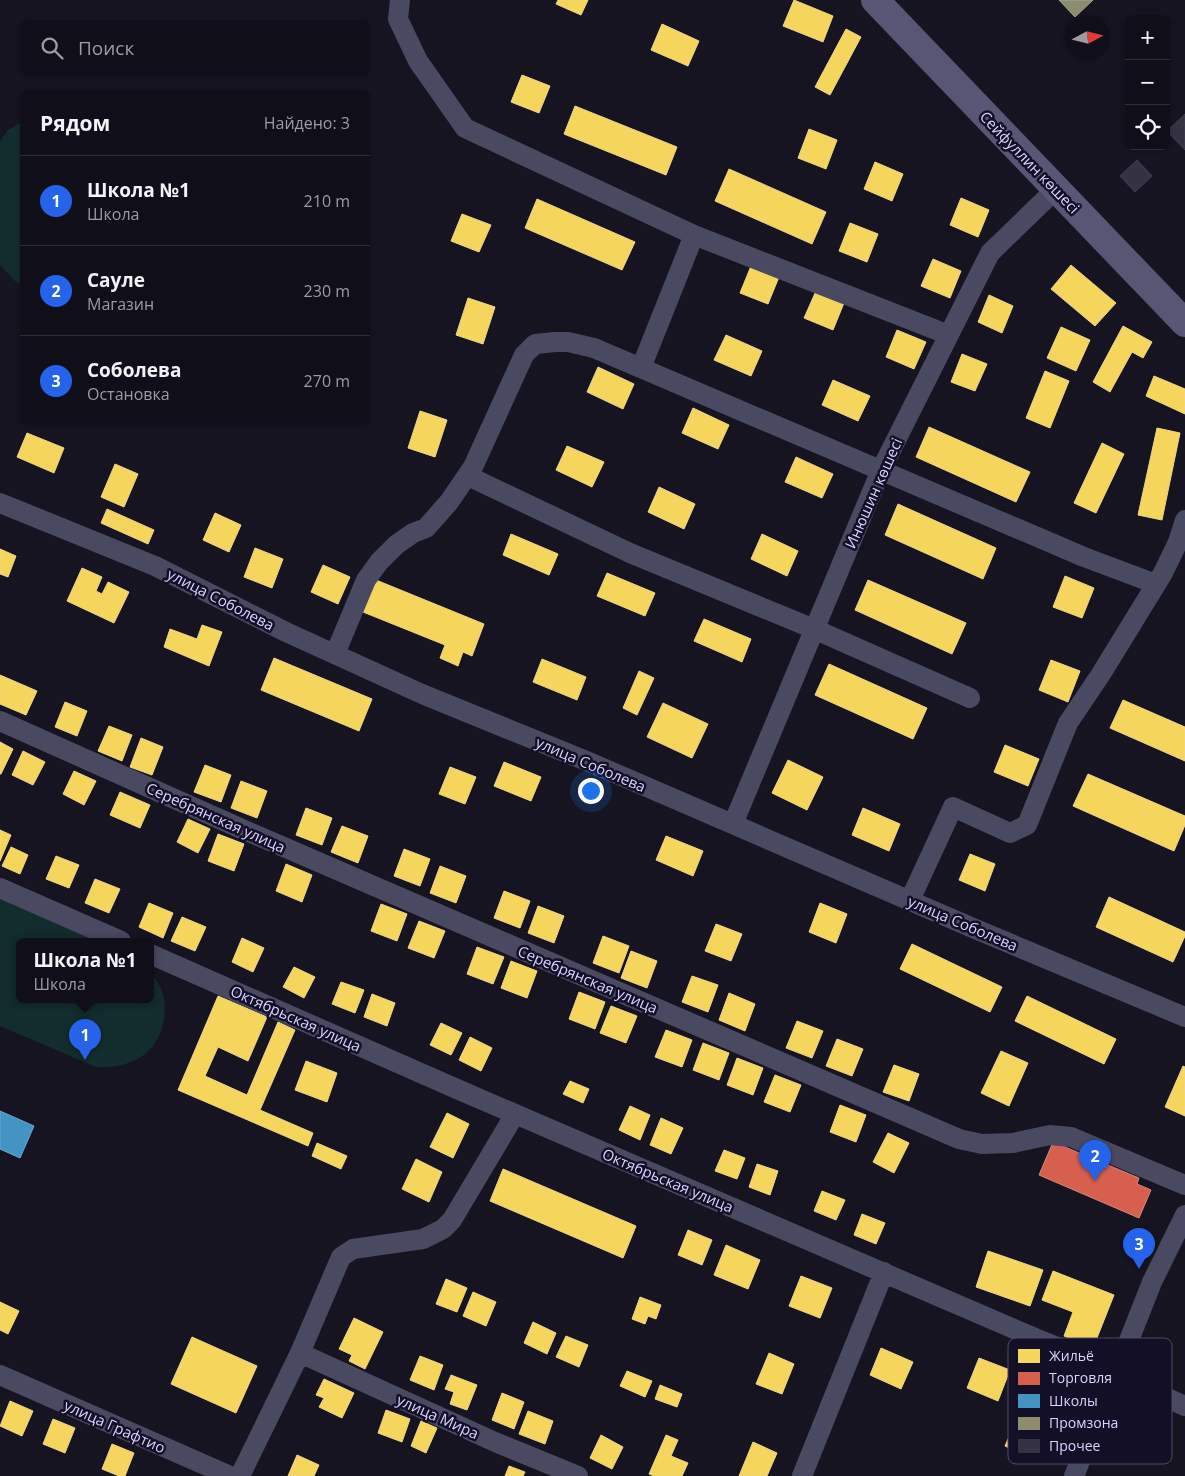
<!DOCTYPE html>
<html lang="ru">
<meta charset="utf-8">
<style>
body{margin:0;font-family:"Open Sans",sans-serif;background:#191822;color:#f1f3f6}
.controls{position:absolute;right:15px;top:15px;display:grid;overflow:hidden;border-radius:8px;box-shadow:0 1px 4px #0004}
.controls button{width:45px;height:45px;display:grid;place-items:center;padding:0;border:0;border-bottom:1px solid #302f38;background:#100f19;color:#f1f3f6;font:25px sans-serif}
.compass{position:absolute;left:1065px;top:15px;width:45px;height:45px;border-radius:50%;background:#100f19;box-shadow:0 1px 4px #0004;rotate:83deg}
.you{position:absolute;left:590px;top:790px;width:18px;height:18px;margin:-12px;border:4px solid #fff;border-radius:50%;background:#1a73e8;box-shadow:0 0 0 8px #1a73e833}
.badge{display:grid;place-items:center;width:32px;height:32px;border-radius:50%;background:#2563eb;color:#fff;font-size:16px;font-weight:700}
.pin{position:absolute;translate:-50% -41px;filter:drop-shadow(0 1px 2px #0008)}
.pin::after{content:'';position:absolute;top:26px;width:18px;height:15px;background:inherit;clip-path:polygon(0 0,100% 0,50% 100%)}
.popup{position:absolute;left:16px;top:938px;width:138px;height:65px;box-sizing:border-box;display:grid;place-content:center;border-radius:8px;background:#100f19;filter:drop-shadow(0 1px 4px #0005);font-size:16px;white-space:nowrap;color:#9c9ca2}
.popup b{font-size:19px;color:#f1f3f6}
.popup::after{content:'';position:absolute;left:50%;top:100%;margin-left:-10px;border:10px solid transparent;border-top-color:#100f19}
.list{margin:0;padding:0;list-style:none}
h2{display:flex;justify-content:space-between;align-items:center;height:65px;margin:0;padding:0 20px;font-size:21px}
h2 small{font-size:16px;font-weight:400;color:#9c9ca2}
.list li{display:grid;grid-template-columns:32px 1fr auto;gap:15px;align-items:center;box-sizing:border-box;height:90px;padding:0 20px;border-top:1px solid #302f38}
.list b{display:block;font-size:19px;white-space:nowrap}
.list p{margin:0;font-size:16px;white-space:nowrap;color:#9c9ca2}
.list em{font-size:16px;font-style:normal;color:#9c9ca2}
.icon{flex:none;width:28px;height:28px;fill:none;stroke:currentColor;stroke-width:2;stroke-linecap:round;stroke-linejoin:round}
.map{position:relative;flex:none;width:1185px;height:1476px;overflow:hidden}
.search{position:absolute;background:#100f19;box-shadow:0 1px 4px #0004;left:20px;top:20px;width:350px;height:55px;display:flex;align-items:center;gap:12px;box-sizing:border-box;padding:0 18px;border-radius:8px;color:#9c9ca2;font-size:19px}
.panel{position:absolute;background:#100f19;box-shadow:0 1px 4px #0004;left:20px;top:90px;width:350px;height:335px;border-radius:8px}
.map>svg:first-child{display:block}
</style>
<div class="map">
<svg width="1185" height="1476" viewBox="0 0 1185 1476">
<rect width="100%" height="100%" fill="#161421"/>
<path fill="#132c2d" d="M22,122V284L15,281L0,265V141L8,130Z
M0,896L104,941H20V999H150V971C154,977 159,984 162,991C169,1014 162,1043 141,1057C129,1066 110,1067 96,1067L0,1026Z"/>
<path fill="#f6d55c" stroke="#edd58d" d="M558,0H588L581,15L556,4Z
M794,0L833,16L823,42L783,26Z
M662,24L699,41L688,66L651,50Z
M846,29L861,37L830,95L815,87Z
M522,75L550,86L539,113L511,102Z
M575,106L677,147L666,175L564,134Z
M809,129L837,140L826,169L798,158Z
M875,162L903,174L892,201L864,189Z
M729,169L826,212L812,244L715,201Z
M961,198L989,210L978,237L950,225Z
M537,199L635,242L622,270L525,228Z
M462,214L491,225L479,252L451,241Z
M850,223L878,234L867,262L839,251Z
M933,259L961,271L950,298L921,286Z
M1071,265L1116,303L1095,326L1051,289Z
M751,266L779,277L768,304L740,293Z
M816,291L844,303L833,330L804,318Z
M989,295L1013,306L1002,333L978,322Z
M468,298L495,307L483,344L456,335Z
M1123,326L1152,342L1143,358L1132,352L1110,392L1093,382Z
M1061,327L1090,340L1076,371L1047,358Z
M897,330L926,342L914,369L886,357Z
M726,335L762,351L751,376L714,360Z
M962,354L987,364L975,391L951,382Z
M598,367L634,384L623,409L587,392Z
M1045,371L1069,381L1050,428L1026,418Z
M1154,376L1185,389V414L1146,396Z
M833,380L870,396L858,421L822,405Z
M693,408L729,425L718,449L682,433Z
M420,411L447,420L435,457L408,448Z
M929,427L1030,472L1016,502L916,457Z
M1157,428L1180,433L1162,520L1138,515Z
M27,433L64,448L54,473L17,457Z
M1102,443L1124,454L1096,513L1074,503Z
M567,446L604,462L592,487L556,470Z
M796,457L833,474L822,498L785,482Z
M115,464L138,474L124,507L101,497Z
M659,487L695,504L684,529L648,512Z
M898,504L996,548L983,579L885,535Z
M107,509L154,530L148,544L101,523Z
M215,513L241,525L229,552L203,540Z
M511,534L558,554L549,575L503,555Z
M762,534L798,551L787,576L751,559Z
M255,548L283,559L272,588L244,577Z
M0,549L16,556L8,577L0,574Z
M323,565L350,577L338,604L311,592Z
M82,568L102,577L96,591L102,594L108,582L129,592L114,623L67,601Z
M607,573L655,593L645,616L597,596Z
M1065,576L1094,588L1082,618L1053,607Z
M376,580L484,624L472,656L463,652L458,666L440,658L445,645L363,612Z
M868,580L966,623L952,654L855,610Z
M704,619L751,639L742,662L694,641Z
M202,625L222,632L209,666L164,647L170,629L197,639Z
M274,658L372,699L359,731L261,690Z
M542,659L586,677L577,700L533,682Z
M1051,660L1080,671L1068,702L1039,690Z
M829,664L927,708L913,739L815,695Z
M639,671L654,678L637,715L623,708Z
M0,675L37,691L26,715L0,704Z
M1123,700L1185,727V761L1110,728Z
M65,702L87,711L77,736L55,727Z
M663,703L708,724L692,758L647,737Z
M109,726L132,735L122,761L98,751Z
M141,738L163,747L152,775L130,767Z
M0,742L13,749L1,774H0Z
M1005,745L1039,759L1028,786L994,772Z
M23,751L45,762L33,785L12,775Z
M788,760L823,777L807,810L772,793Z
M504,762L541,777L531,801L494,786Z
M205,765L231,775L221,802L194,792Z
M450,767L476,777L465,804L439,794Z
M74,771L96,781L84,805L63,794Z
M1088,774L1185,816V825L1174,851L1073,806Z
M241,781L267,791L257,818L231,808Z
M120,792L150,805L140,828L110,815Z
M306,808L332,818L322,845L296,835Z
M863,808L900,824L889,851L852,835Z
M188,819L210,829L198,853L177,842Z
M342,826L368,836L358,863L331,852Z
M0,830L11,835L0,861Z
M218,834L244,844L234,871L208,861Z
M666,836L703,851L693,876L656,860Z
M11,847L28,855L20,874L2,866Z
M404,849L430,859L420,886L394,876Z
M970,854L995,864L985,891L959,880Z
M56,856L79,865L69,888L46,879Z
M286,864L312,875L302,902L276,891Z
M440,866L466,876L456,903L430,893Z
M95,879L120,889L109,913L85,903Z
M504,891L530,901L520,928L494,918Z
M1109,897L1185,932V936L1173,962L1096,927Z
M149,903L173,913L163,938L139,927Z
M820,903L847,914L836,943L809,932Z
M381,904L407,914L397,941L371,931Z
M538,906L564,916L554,943L528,933Z
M182,917L206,927L195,951L171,941Z
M419,921L445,931L434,958L408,948Z
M716,924L742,934L731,961L705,951Z
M603,936L629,946L619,973L593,963Z
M242,938L264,948L253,972L232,962Z
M912,944L1002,987L990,1012L900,969Z
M477,947L504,957L493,984L467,974Z
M631,951L657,961L647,988L621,978Z
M511,961L537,971L527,998L501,988Z
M294,967L315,977L304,998L283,987Z
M692,976L718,985L708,1012L682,1002Z
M341,982L364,990L355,1013L332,1004Z
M579,992L605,1002L595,1029L569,1019Z
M729,993L755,1004L745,1031L719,1020Z
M372,994L395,1003L387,1026L364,1017Z
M218,996L267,1017L248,1061L218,1047L205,1076L247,1095L278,1022L295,1030L260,1110L313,1133L308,1146L178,1090Z
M1027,996L1116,1039L1104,1064L1015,1021Z
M611,1006L637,1016L626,1043L600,1033Z
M797,1021L823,1031L812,1058L786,1048Z
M441,1023L462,1033L451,1055L430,1045Z
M666,1030L692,1040L682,1067L655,1057Z
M470,1037L492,1048L481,1071L459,1060Z
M837,1039L863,1049L852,1076L826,1066Z
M703,1043L729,1053L719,1080L693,1070Z
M1001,1051L1028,1063L1009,1106L981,1093Z
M737,1058L763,1068L753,1095L727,1085Z
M306,1061L337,1073L327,1102L295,1090Z
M894,1065L919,1074L909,1101L883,1092Z
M1183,1066L1185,1067V1116L1165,1107Z
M775,1075L801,1085L790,1112L764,1102Z
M570,1081L589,1089L583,1103L563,1094Z
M840,1105L866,1115L856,1142L830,1132Z
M630,1106L650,1115L640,1140L619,1130Z
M447,1113L469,1124L453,1158L430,1147Z
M661,1118L683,1128L671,1154L650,1145Z
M888,1133L909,1143L894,1173L873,1162Z
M317,1143L347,1156L341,1169L312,1156Z
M724,1150L745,1158L737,1179L715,1171Z
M416,1159L442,1172L429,1202L402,1189Z
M757,1164L778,1171L770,1195L749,1187Z
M503,1169L636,1226L623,1258L490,1201Z
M822,1191L845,1200L836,1220L814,1211Z
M862,1214L885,1223L876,1244L854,1235Z
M688,1230L712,1240L702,1265L678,1255Z
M726,1245L760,1260L748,1289L714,1275Z
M988,1251L1043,1270L1030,1306L976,1287Z
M1053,1271L1114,1295L1093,1348L1064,1336L1073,1312L1042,1300Z
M801,1276L832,1288L820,1318L789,1306Z
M446,1279L467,1288L457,1312L436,1304Z
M473,1292L496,1302L486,1326L463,1316Z
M640,1297L661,1305L656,1319L648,1316L645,1324L632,1319Z
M0,1302L19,1311L8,1334L0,1330Z
M354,1318L383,1332L365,1369L349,1361L352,1355L339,1349Z
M533,1322L556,1333L547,1354L524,1343Z
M566,1336L588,1345L579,1367L556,1357Z
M192,1337L257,1366L236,1413L171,1384Z
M881,1348L913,1362L901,1389L870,1375Z
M769,1353L794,1364L782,1394L756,1384Z
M420,1356L443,1365L434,1390L410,1380Z
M979,1358L1010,1370L998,1401L967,1388Z
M627,1371L652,1381L645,1397L620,1386Z
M451,1375L477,1385L467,1410L450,1404L454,1392L445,1389Z
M324,1379L354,1393L342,1418L319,1407L324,1398L316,1395Z
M660,1385L682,1394L677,1407L655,1399Z
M502,1393L524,1402L514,1429L492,1420Z
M1028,1393L1054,1404L1032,1458L1005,1446Z
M10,1401L33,1411L22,1436L0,1426Z
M386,1410L410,1419L402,1442L378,1433Z
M528,1411L553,1421L545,1444L519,1434Z
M53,1419L75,1428L65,1453L43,1444Z
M421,1421L437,1428L426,1453L411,1446Z
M601,1435L623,1447L612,1469L590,1458Z
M666,1435L678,1440L671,1456L688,1463L682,1476H654L649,1474Z
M753,1442L777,1453L767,1476H739Z
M112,1444L134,1453L125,1476H119L102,1469Z
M297,1455L319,1465L314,1476H288Z
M509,1466L525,1472L523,1476H505Z"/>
<path fill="#d6604d" stroke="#d78382" d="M1053,1142L1139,1178L1137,1184L1151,1190L1139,1218L1039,1175Z"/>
<path fill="#4393c3" stroke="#70a6d5" d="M0,1111L34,1126L20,1158L0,1149Z"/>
<path fill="#8c8c6e" stroke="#a3a29a" d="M1059,0H1093L1075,17Z"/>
<path fill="#343243" stroke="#433f54" d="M1185,114V150L1167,131Z
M1137,160L1152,176L1135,192L1120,176Z"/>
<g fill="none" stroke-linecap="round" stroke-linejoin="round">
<path stroke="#4a4962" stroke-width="20" d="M400,0L398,19L418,61L465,128L694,235L949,335
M641,368L694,235
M468,476L630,553L814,629L970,698
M0,503L155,566L286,632L422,694L589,762L973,928L1185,1017
M335,654L366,580L379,562L396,545L413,533L426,528L449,502L473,467L524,355L535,344L555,342H568L594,348L1084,557L1156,584
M0,721L242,829L959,1139L982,1144L1013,1143L1050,1135L1071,1137L1185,1185
M733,824L881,470L990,253L1056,189
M0,888L121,941
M910,900L953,807L1010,833L1027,825L1068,723L1101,674L1163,573L1178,542L1185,520
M150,954L457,1089L1035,1338L1117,1371L1158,1394L1185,1406
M300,1353L495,1442L578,1476
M0,1375L230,1476
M240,1476L300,1353L341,1257L353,1249L423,1239L443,1229L452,1220L515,1114
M802,1476L884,1272
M1074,1476L1117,1371L1152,1282L1185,1215"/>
<path stroke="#575674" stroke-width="28" d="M875,0L1185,323"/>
</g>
<g text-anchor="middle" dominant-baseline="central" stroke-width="5" stroke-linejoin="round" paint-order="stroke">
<g font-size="15" fill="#d9d4ff" stroke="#130f26">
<text transform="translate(1030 162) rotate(46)">Сейфуллин көшесі</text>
<text transform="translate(873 493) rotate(-66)">Инюшин көшесі</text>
<text transform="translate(221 599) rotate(27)">улица Соболева</text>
<text transform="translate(591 764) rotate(23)">улица Соболева</text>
<text transform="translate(216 817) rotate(24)">Серебрянская улица</text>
<text transform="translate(963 923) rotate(23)">улица Соболева</text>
<text transform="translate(588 979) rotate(23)">Серебрянская улица</text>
<text transform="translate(296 1018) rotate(24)">Октябрьская улица</text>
<text transform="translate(668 1180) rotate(23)">Октябрьская улица</text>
<text transform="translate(438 1416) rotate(24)">улица Мира</text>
<text transform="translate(115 1426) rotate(24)">улица Графтио</text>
</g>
</g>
<rect x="1008" y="1338" width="164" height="126" rx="8" fill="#130f26" stroke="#4e4a67" stroke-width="1"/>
<rect x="1018" y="1349" width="22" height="14" fill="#f6d55c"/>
<rect x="1018" y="1372" width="22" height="13" fill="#d6604d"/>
<rect x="1018" y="1394" width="22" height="14" fill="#4393c3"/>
<rect x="1018" y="1417" width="22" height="13" fill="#8c8c6e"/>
<rect x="1018" y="1439" width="22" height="14" fill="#343243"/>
<g font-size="14" fill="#d9d4ff">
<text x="1049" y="1361">Жильё</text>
<text x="1049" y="1383">Торговля</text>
<text x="1049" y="1406">Школы</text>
<text x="1049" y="1428">Промзона</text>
<text x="1049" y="1451">Прочее</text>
</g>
</svg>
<div class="controls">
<button>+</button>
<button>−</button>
<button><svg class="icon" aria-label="locate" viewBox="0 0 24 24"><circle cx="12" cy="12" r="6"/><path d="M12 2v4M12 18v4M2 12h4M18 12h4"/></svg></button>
</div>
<svg class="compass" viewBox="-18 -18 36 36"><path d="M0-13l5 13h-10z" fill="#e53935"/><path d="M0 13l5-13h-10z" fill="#9c9ca2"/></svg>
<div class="you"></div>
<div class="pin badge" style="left:85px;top:1060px">1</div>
<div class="popup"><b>Школа №1</b>Школа</div>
<div class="pin badge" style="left:1095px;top:1181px">2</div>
<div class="pin badge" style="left:1139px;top:1269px">3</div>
<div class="search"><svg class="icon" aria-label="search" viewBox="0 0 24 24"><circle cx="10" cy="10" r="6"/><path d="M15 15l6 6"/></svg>Поиск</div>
<section class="panel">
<h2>Рядом<small>Найдено: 3</small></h2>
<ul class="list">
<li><span class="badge">1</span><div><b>Школа №1</b><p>Школа</p></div><em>210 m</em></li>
<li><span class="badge">2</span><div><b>Сауле</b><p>Магазин</p></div><em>230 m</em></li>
<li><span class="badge">3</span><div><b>Соболева</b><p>Остановка</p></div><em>270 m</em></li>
</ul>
</section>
</div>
